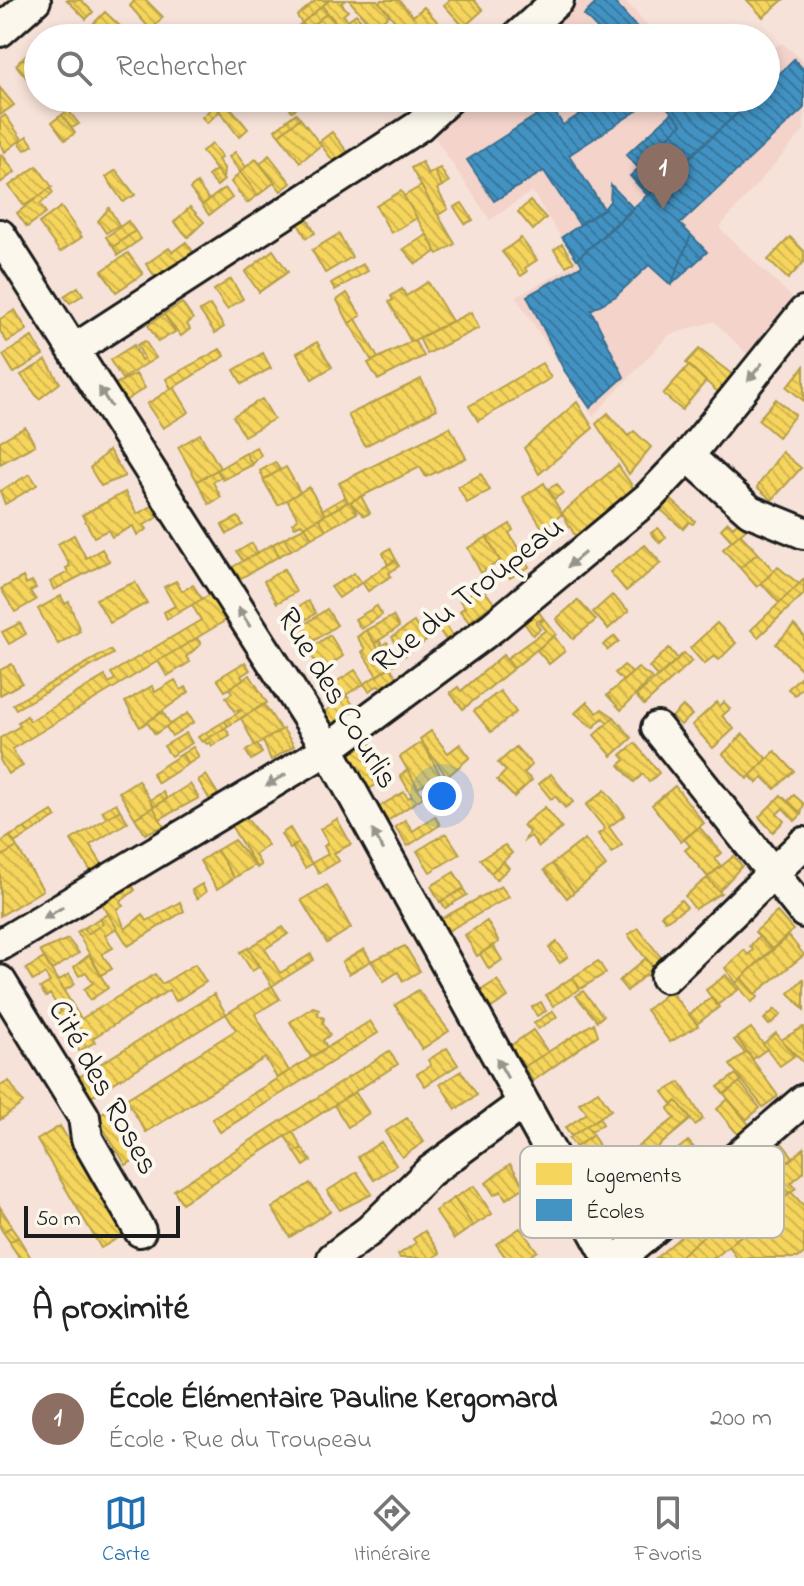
<!DOCTYPE html>
<html lang="fr">
<meta charset="utf-8">
<style>
body{margin:0;font-family:"Indie Flower",sans-serif;background:#f6f6f6;color:#222}
.scale{position:absolute;left:24px;bottom:20px;width:156px;box-sizing:border-box;padding-left:8px;border:4px solid #1c1c1c;border-top:0;font-size:22px;line-height:28px;white-space:nowrap;color:#1c1c1c;-webkit-text-stroke:6px #fbf7ec;paint-order:stroke}
.you{position:absolute;left:442px;top:796px;width:28px;height:28px;margin:-20px;border:6px solid #fff;border-radius:50%;background:#1a73e8;box-shadow:0 0 0 12px #1a73e833}
.badge{display:grid;place-items:center;width:52px;height:52px;border-radius:50%;background:#1f6fb2;color:#fff;font-size:26px;font-weight:700}
.pin{position:absolute;translate:-50% -66px;filter:drop-shadow(0 2px 4px #0008)}
.pin::after{content:'';position:absolute;top:42px;width:28px;height:24px;background:inherit;clip-path:polygon(0 0,100% 0,50% 100%)}
.list{margin:0;padding:0;list-style:none}
h2{display:flex;justify-content:space-between;align-items:center;height:104px;margin:0;padding:0 32px;font-size:34px}
h2 small{font-size:26px;font-weight:400;color:#767676}
.list li{display:grid;grid-template-columns:52px 1fr auto;gap:24px;align-items:center;box-sizing:border-box;height:112px;padding:0 32px;border-top:2px solid #e0e0e0}
.list b{display:block;font-size:30px;white-space:nowrap}
.list p{margin:0;font-size:26px;white-space:nowrap;color:#767676}
.list em{font-size:26px;font-style:normal;color:#767676}
.icon{flex:none;width:44px;height:44px;fill:none;stroke:currentColor;stroke-width:2;stroke-linecap:round;stroke-linejoin:round}
.map{position:relative;flex:none;width:804px;height:1258px;overflow:hidden}
.search{position:absolute;background:#fff;box-shadow:0 4px 12px #0003;left:24px;right:24px;top:24px;height:88px;display:flex;align-items:center;gap:20px;box-sizing:border-box;padding:0 28px;border-radius:44px;color:#767676;font-size:30px}
.sheet{height:216px;background:#fff}
nav{display:flex;justify-content:space-around;align-items:center;box-sizing:border-box;height:112px;border-top:2px solid #e0e0e0;background:#fff;font-size:22px;color:#767676}
nav a{display:grid;justify-items:center;gap:4px}
nav .on{color:#1f6fb2}
.map>svg:first-child{display:block}
</style>
<div class="map">
<svg width="804" height="1258" viewBox="0 0 804 1258">
<defs>
<pattern id="homes-back-hatch" width="6" height="6" patternUnits="userSpaceOnUse" patternTransform="scale(2)"><rect width="6" height="6" fill="#f6d55c"/><path d="M-1 5l2 2M0 0l6 6M5-1l2 2" fill="none" stroke="#d2b64f"/></pattern>
<pattern id="schools-back-hatch" width="6" height="6" patternUnits="userSpaceOnUse" patternTransform="scale(2)"><rect width="6" height="6" fill="#4393c3"/><path d="M-1 5l2 2M0 0l6 6M5-1l2 2" fill="none" stroke="#37779e"/></pattern>
</defs>
<rect width="100%" height="100%" fill="#f6e2d8"/>
<filter id="ink" filterUnits="userSpaceOnUse"><feTurbulence type="fractalNoise" baseFrequency=".0125" numOctaves="2"/><feDisplacementMap in="SourceGraphic" scale="16" xChannelSelector="R" yChannelSelector="G"/><feConvolveMatrix kernelMatrix="1 2 1 2 8 2 1 2 1" color-interpolation-filters="sRGB"/></filter>
<g filter="url(#ink)">
<path fill="#f3d3ca" d="M581,0H624L659,38H537Z
M782,43L804,61V130L719,228L795,300L752,359L714,321L669,335L593,416L516,297L577,263L532,191L490,220L430,130L467,98H766V53Z"/>
<path fill="url(#homes-back-hatch)" stroke="#b59e49" stroke-width="2" d="M67,0H81L93,12L86,19Z
M135,0H146L163,17L155,26L164,38H158L130,6Z
M316,0H329L302,23L297,16Z
M330,0H346L341,3L348,11L343,15L348,20L356,14L367,27L360,33L364,38H349L322,6Z
M349,0H377L390,14L373,28Z
M382,0H399L413,16L424,7L452,38H418L414,34L409,38L379,2Z
M450,0H474L483,10L464,27L444,5Z
M747,0H783L763,17Z
M322,6L327,13L308,29L302,23Z
M105,12L122,28L112,38H105L92,25Z
M327,13L345,34L340,38H316L308,29Z
M302,23L314,36L312,38H283Z
M140,30L147,36L152,31L158,38H132Z
M38,45V74L23,58Z
M23,58L38,74L36,89L16,65Z
M0,88L14,105L0,115Z
M217,98H242L231,108L248,129L239,137L215,105Z
M281,98H313L292,111Z
M215,105L220,111L207,123L202,117Z
M68,110L79,124L72,128L62,115Z
M296,113L300,118L279,135L275,130Z
M5,115L22,139L5,152L0,144V119Z
M62,115L75,133L65,140L52,122Z
M300,118L321,145L300,162L279,135Z
M332,132L350,155L336,165L319,142Z
M27,136L33,145L25,150L19,142Z
M212,144L222,157L218,160L224,168L223,179L202,151Z
M235,152L246,167L240,172L229,157Z
M2,154L15,172L0,183V155Z
M269,155L291,183L281,191L260,164Z
M256,159L275,182L258,195L240,172Z
M422,162L428,175L434,171L442,186L437,189L448,209L438,215L411,168Z
M37,166L52,187L24,206L9,186Z
M440,168L449,182L442,186L434,171Z
M116,170L135,195L123,202L106,177Z
M216,170L224,180L217,186L208,176Z
M240,172L258,195L247,203L231,182Z
M197,183L209,200L202,205L190,189Z
M421,186L455,244L438,254L404,196Z
M50,188L53,193L40,204L46,213L27,227L17,213Z
M225,188L232,198L209,215L202,205Z
M401,191L417,218L391,233L376,206Z
M530,201L546,218L533,230L518,212Z
M462,203L473,220L465,224L454,207Z
M61,207L82,237L60,252L39,223Z
M190,207L204,222L188,237L174,222Z
M109,208L119,225L106,233L98,221Z
M305,214L315,233L306,238L296,220Z
M128,221L135,231L113,247L106,237Z
M135,231L141,239L118,255L113,247Z
M339,234L352,257L325,273L312,250Z
M427,235L436,252L416,264L403,249Z
M790,237L804,251V262L788,279L768,260Z
M521,238L537,260L525,268L527,272L521,276L502,252Z
M186,242L194,253L156,278L146,264L169,248L172,252Z
M562,244L574,262L566,266L554,250Z
M273,250L288,272L259,292L245,272Z
M128,253L143,274L116,292L102,271Z
M363,264L368,271L335,290L331,283Z
M231,279L243,299L227,309L214,290Z
M428,282L452,321L411,342L389,302L393,300L391,296L402,289L406,296Z
M78,287L83,295L70,303L64,296Z
M347,293L361,316L349,323L337,300Z
M182,303L193,319L187,324L190,329L181,336L164,314Z
M210,305L224,327L215,333L200,311Z
M15,310L27,330L7,342L0,331V319Z
M471,312L479,328L427,354L419,338Z
M164,314L175,332L158,342L148,325Z
M356,319L378,358L372,361L349,323Z
M32,337L43,355L14,373L3,355Z
M414,340L424,356L378,380L368,363Z
M145,341L156,358L122,379L110,360L134,345L141,360L144,358L137,345Z
M317,342L332,367L312,379L297,353Z
M220,349L225,356L171,389L166,379Z
M699,349L733,375L721,395L686,363Z
M263,353L271,368L242,384L234,370Z
M46,360L60,383L39,399L21,375Z
M542,363L551,378L478,421L469,406Z
M689,365L706,381L682,410L663,394Z
M804,366V401L787,387Z
M136,374L145,388L125,401L113,385Z
M421,379L437,409L365,446L348,415Z
M174,387L189,412L163,428L147,404Z
M262,399L274,419L244,436L233,416Z
M776,399L795,415L778,437L758,420Z
M577,402L593,428L539,474L524,448Z
M608,413L628,436L634,431L651,447L629,474L596,424Z
M25,427L35,445L0,464V441Z
M450,427L466,458L426,477L420,467L350,502L357,513L326,530L319,518L348,502L339,483Z
M200,434L220,468L197,481L178,447Z
M256,447L261,455L252,465L246,453Z
M109,450L125,476L101,486L90,468Z
M782,452L801,468L772,500L757,487Z
M246,453L252,465L223,480L217,470Z
M275,462L280,470L264,479L260,471Z
M618,465L635,490L577,539L562,513Z
M286,467L300,492L278,505L263,480Z
M217,470L222,477L213,482L221,497L209,504L197,481Z
M30,474L37,485L5,504L0,491Z
M481,474L490,490L467,503L458,487Z
M544,483L562,514L543,529L523,497Z
M557,484L563,493L554,499L548,489Z
M309,487L325,515L304,527L301,524L295,527L292,523L298,519L287,500Z
M125,492L137,514L152,506L158,517L144,525L147,529L137,535L133,526L112,537L108,530L94,537L82,515Z
M361,496L370,513L364,516L350,502Z
M345,497L348,502L325,515L322,510Z
M669,498L695,521L693,524L689,522L683,529L660,509Z
M238,517L243,525L227,534L222,525Z
M319,518L326,530L312,538L305,527Z
M740,520L748,527L732,541L721,529L728,522L733,527Z
M510,524L513,530L509,533L529,567L510,578L487,538Z
M305,527L312,538L291,550L284,538Z
M658,528L666,537L660,543L651,533Z
M740,534L758,553L740,568L723,549Z
M74,535L86,558L102,549L109,561L54,590L50,582L68,572L66,568L70,566L58,544Z
M487,537L500,561L481,573L468,548Z
M284,538L291,550L279,556L273,544Z
M252,543L258,553L243,561L237,552Z
M273,544L279,556L236,581L229,569Z
M645,545L661,563L626,591L610,572Z
M390,548L396,560L388,565L383,553Z
M758,553L774,571L757,587L740,568Z
M395,560L399,566L389,573L391,576L368,591L362,582Z
M778,567L799,584L779,603L761,583Z
M284,569L296,592L277,603L264,581Z
M354,573L361,583L339,598L331,587Z
M23,577L26,584L32,581L36,588L30,591L36,600L15,612L1,589Z
M804,579V594L758,637L751,630Z
M176,581L182,591L193,585L202,599L167,619L164,612L175,606L164,587Z
M135,582L147,603L110,623L96,599Z
M481,586L494,603L469,622L460,611L465,607L460,601Z
M212,593L228,619L12,749L23,766L8,774L0,760V738L20,726L18,722L27,716L30,721L105,676L109,683L115,679L111,673L201,620L192,605Z
M612,595L629,611L608,629L593,612Z
M61,596L65,604L69,602L80,631L58,644L38,609Z
M578,600L596,620L573,639L556,619Z
M308,601L316,613L292,629L284,615Z
M377,606L382,615L361,629L355,619Z
M327,609L337,625L308,645L298,629Z
M539,612L543,618L536,623L540,629L533,635L524,623Z
M393,616L399,627L375,643L366,630Z
M544,619L556,634L514,668L506,659L546,630L540,623Z
M414,622L426,641L404,656L392,637Z
M20,623L26,634L9,644L2,632Z
M717,623L736,643L719,660L714,656L704,664L690,648Z
M444,624L453,635L446,640L438,628Z
M794,625L804,636V672L776,644Z
M366,630L390,667L377,676L362,652L365,649L357,637Z
M330,635L343,656L321,671L308,650Z
M554,636L565,651L549,664L537,650Z
M615,636L619,641L608,650L603,645Z
M197,638L201,644L186,657L190,662L167,676L158,661Z
M379,640L382,645L387,642L399,661L390,667L375,643Z
M669,648L678,659L658,677L649,667Z
M110,650L113,654L16,709L13,704Z
M684,653L692,661L644,705L636,696Z
M503,655L514,668L463,709L450,693L458,687L461,691Z
M245,662L250,670L241,676L243,679L225,691L217,679Z
M12,664L22,683L0,695V670Z
M624,665L632,673L623,681L615,673Z
M390,667L398,679L382,690L379,685L369,691L364,684Z
M638,668L652,678L621,710L607,695Z
M355,670L364,684L337,700L328,687Z
M250,675L267,703L228,726L225,721L242,710L234,711L226,697L232,693L229,688Z
M800,677L804,686L795,695L788,689Z
M175,680L181,690L186,687L189,692L140,727L125,702L152,686L155,692Z
M500,691L516,712L491,732L474,711Z
M347,696L358,712L336,728L329,727L321,714Z
M587,702L597,713L602,709L614,717L607,723L603,718L593,728L575,713Z
M717,702L720,706L724,702L730,709L722,716L734,729L713,748L692,725Z
M264,704L281,730L255,746L241,718Z
M683,706L692,715L681,725L672,717Z
M163,712L170,724L155,734L147,722Z
M188,713L194,722L172,736L166,727Z
M614,717L632,738L612,756L594,735Z
M225,721L228,726L202,742L198,737Z
M225,728L230,735L212,746L210,742L207,744L204,741Z
M283,729L294,746L271,760L263,741Z
M431,731L448,753L460,744L470,757L447,777L420,739Z
M186,733L192,743L171,756L164,746Z
M743,734L767,759L747,779L723,754Z
M368,739L389,778L365,791L348,761L351,751Z
M422,742L440,774L418,788L400,757Z
M635,743L659,773L649,782L643,774L634,782L619,765L625,760L621,755Z
M257,744L262,753L251,760L246,751Z
M193,747L199,757L188,764L182,754Z
M516,747L532,765L524,773L532,780L514,797L497,780L506,771L498,763Z
M775,751L794,771L775,789L763,777L757,783L750,776Z
M182,754L188,764L158,783L152,773Z
M408,770L423,797L383,824L375,809L404,792L408,798L412,796L400,775Z
M551,774L573,802L565,808L555,796L551,799L539,784Z
M206,775L218,794L210,800L198,780Z
M138,780L154,807L135,818L119,792Z
M190,784L199,798L160,819L153,807Z
M675,786L704,823L681,842L652,805Z
M605,790L625,815L609,827L622,845L612,853L598,834L605,829L586,805Z
M163,792L167,799L154,807L150,800Z
M781,795L801,815L795,821L783,808L777,814L784,821L773,832L759,817Z
M794,795L804,804L801,814L788,801Z
M116,803L120,810L106,818L102,811Z
M153,807L164,826L145,834L135,818Z
M545,807L562,828L539,847L531,836L525,840L529,832L523,825Z
M120,810L128,822L90,845L105,869L94,876L71,840Z
M52,811L56,817L29,834L25,828Z
M244,815L268,845L255,855L261,865L257,868L230,824Z
M435,816L440,825L408,846L395,827L405,820L413,831Z
M337,819L351,844L334,853L339,861L319,873L312,863L328,854L324,846L328,843L320,829Z
M699,827L722,853L715,859L721,866L708,877L685,850L690,846L684,839Z
M25,828L29,834L14,843L10,836Z
M290,828L299,843L290,849L281,834Z
M446,833L460,854L430,872L417,851Z
M10,836L17,847L0,857V843Z
M585,839L606,866L574,892L552,864Z
M234,840L255,865L234,878L217,850Z
M299,843L312,864L305,868L292,847Z
M505,845L512,853L491,873L480,859Z
M17,847L43,890L0,916V857Z
M217,850L234,878L217,889L200,861Z
M734,856L742,866L719,891L707,878Z
M503,861L509,868L496,880L491,873Z
M552,864L574,892L567,898L544,870Z
M454,872L464,888L440,902L431,886Z
M707,878L721,893L695,909L685,896Z
M129,880L135,890L120,902L123,906L117,909L125,929L143,914L147,921L180,902L184,911L128,946L99,899Z
M202,884L206,892L197,899L192,890Z
M327,885L351,928L327,943L301,900Z
M501,886L509,897L446,932L439,920Z
M463,889L467,895L445,908L441,901Z
M681,900L687,907L666,921L661,915Z
M777,912L793,930L772,949L755,932Z
M108,914L117,928L105,935L113,948L102,954L112,969L101,975L77,932L84,928L87,934L103,924L100,918Z
M100,918L103,924L87,934L84,928Z
M487,921L499,942L477,956L465,935Z
M283,927L288,934L265,949L280,973L311,954L314,960L272,986L248,948Z
M638,928L663,960L653,968L628,935Z
M759,936L772,949L736,983L725,968L744,950L748,955L753,950L750,946Z
M789,936L804,955L755,994L741,978Z
M68,939L79,953L52,970L40,951Z
M557,942L568,956L560,963L549,948Z
M493,945L502,960L489,969L480,954Z
M405,946L420,971L403,981L398,972L384,981L371,961Z
M248,948L259,967L252,971L240,952Z
M364,949L371,961L349,974L342,962Z
M89,955L108,988L90,1000L84,989L93,983L86,972L79,976L74,967Z
M44,958L81,1019L155,974L162,984L195,964L206,982L176,1001L169,990L93,1038L95,1042L79,1051L57,1015L61,1012L50,994L46,997L40,988L50,982L45,974L33,981L26,969Z
M646,958L661,977L653,983L646,974L627,991L619,981Z
M598,961L606,973L580,989L573,977Z
M69,974L75,984L64,991L58,981Z
M726,975L738,990L717,1005L706,990Z
M573,977L580,989L553,1006L546,995Z
M741,978L758,997L751,1002L736,983Z
M803,979L804,980V1010L789,993Z
M497,980L508,997L488,1010L478,992Z
M272,986L280,999L255,1014L289,1071L277,1078L265,1058L146,1132L126,1099L236,1030L226,1014Z
M418,990L449,1031L422,1049L395,1005Z
M583,991L603,1016L597,1021L576,996Z
M670,991L698,1026L670,1042L646,1010Z
M214,994L226,1014L86,1100L74,1080Z
M712,997L719,1007L697,1024L689,1015Z
M541,1002L546,1011L537,1016L532,1007Z
M313,1007L319,1009L318,1015L324,1018L323,1023L330,1035L323,1040L327,1047L311,1057L290,1022Z
M775,1009L781,1015L769,1025L764,1019Z
M553,1011L557,1017L538,1029L534,1023Z
M370,1021L378,1033L220,1132L212,1119Z
M594,1023L598,1035L533,1081L524,1067Z
M803,1027H804V1063L781,1040Z
M751,1028L767,1049L753,1059L737,1038Z
M533,1030L548,1052L524,1067L510,1046Z
M776,1033L794,1056L780,1066L763,1044Z
M737,1038L778,1096L763,1107L730,1065L745,1053L734,1040Z
M447,1048L458,1065L425,1086L417,1074L431,1065L428,1060Z
M389,1051L398,1064L182,1203L174,1190Z
M461,1071L477,1095L456,1109L440,1084Z
M736,1074L741,1081L724,1094L718,1087Z
M9,1081L23,1103L0,1120V1086Z
M680,1082L703,1119L695,1125L677,1101L673,1105L663,1092Z
M740,1082L760,1108L746,1120L724,1094Z
M598,1091L611,1110L571,1136L565,1128L587,1113L579,1103Z
M355,1092L369,1113L348,1127L334,1105Z
M728,1099L751,1127L739,1136L717,1109Z
M677,1101L691,1119L634,1167L631,1162L609,1175L606,1171L675,1118L668,1109Z
M110,1108L140,1156L126,1165L96,1117Z
M407,1118L424,1142L402,1157L385,1132Z
M599,1118L603,1124L591,1132L586,1126Z
M60,1126L125,1234L101,1248L37,1140Z
M586,1126L593,1135L576,1147L569,1138Z
M293,1132L302,1148L295,1152L285,1136Z
M593,1135L599,1146L577,1161L570,1151Z
M688,1141L703,1158L679,1178L664,1160Z
M780,1141L793,1157L773,1175L789,1193L768,1212L752,1194L678,1258H656L691,1228L685,1221Z
M381,1142L396,1165L374,1180L358,1157Z
M302,1148L311,1161L304,1166L295,1152Z
M804,1148V1172L791,1183L796,1188L789,1193L773,1175Z
M510,1164L525,1187L506,1199L501,1191L494,1195L486,1183Z
M357,1172L372,1194L340,1210L327,1191Z
M310,1183L330,1211L290,1237L272,1208Z
M474,1186L492,1214L473,1226L454,1198Z
M791,1192L804,1206V1253L798,1258H737L729,1246Z
M752,1194L768,1212L715,1258H678Z
M454,1198L473,1226L454,1239L435,1211Z
M0,1207L12,1226L3,1232L0,1227Z
M11,1227L18,1237L10,1242L3,1232Z
M520,1228L537,1251L527,1258H506L496,1244Z
M425,1231L440,1253L433,1258H400L398,1255L416,1243L413,1239Z
M18,1237L31,1258H20L11,1245L10,1242Z"/>
<path fill="url(#schools-back-hatch)" stroke="#376f91" stroke-width="2" d="M599,0H612L646,38H606L584,15Z
M794,59L804,70V108L680,224L691,235L671,285L649,265L616,296L591,310L624,377L590,408L564,370L527,296L582,265L578,258L754,98H766V87Z
M605,98H630L638,110L569,155L604,209L579,224L544,171L494,201L467,160L551,106L563,125Z
M668,98H705L710,104L716,98H754L648,196L630,176L639,168L649,179L653,175L640,162L682,124L663,103Z
M672,113L682,124L640,162L653,175L649,179L626,155Z
M611,185L634,209L577,259L562,237L604,209L610,201Z
M691,235L707,252L671,285Z"/>
<g fill="none" stroke-linecap="round" stroke-linejoin="round">
<defs>
<path id="minor" d="M0,31L35,0
M516,38L558,0
M0,235L328,749L609,1258
M75,349L419,126L449,98
M688,456L750,511L804,533
M657,728L804,912
M0,945L328,749L493,627L648,498L688,456L804,312
M666,977L804,843
M0,981L84,1117L87,1139L140,1231
M333,1258L370,1230L429,1172L522,1104
M620,1258L804,1100"/>
</defs>
<use href="#minor" stroke="#1c1c1c" stroke-width="36"/>
<use href="#minor" stroke="#fbf7ec" stroke-width="30"/>
</g>
<defs><path id="oneway-solid" d="M-6-.8H1V-3.2L6.5 0L1 3.2V.8H-6Z" transform="scale(2)"/></defs>
<g fill="#97948e">
<use href="#oneway-solid" transform="translate(755 372) rotate(129)"/>
<use href="#oneway-solid" transform="translate(105 397) rotate(-122)"/>
<use href="#oneway-solid" transform="translate(576 560) rotate(140)"/>
<use href="#oneway-solid" transform="translate(244 617) rotate(-122)"/>
<use href="#oneway-solid" transform="translate(276 780) rotate(149)"/>
<use href="#oneway-solid" transform="translate(378 840) rotate(-119)"/>
<use href="#oneway-solid" transform="translate(53 913) rotate(149)"/>
<use href="#oneway-solid" transform="translate(502 1068) rotate(-119)"/>
</g>
</g>
<g text-anchor="middle" dominant-baseline="central" stroke-width="8" stroke-linejoin="round" paint-order="stroke">
<g font-size="32" fill="#1c1c1c" stroke="#fbf7ec">
<text transform="translate(469 596) rotate(-38)">Rue du Troupeau</text>
<text transform="translate(336 699) rotate(59)">Rue des Courlis</text>
<text transform="translate(102 1088) rotate(61)">Cité des Roses</text>
</g>
</g>
<rect x="520" y="1146" width="264" height="92" rx="12" fill="#fbf7ec" stroke="#b8b5ae" stroke-width="2"/>
<rect x="536" y="1163" width="36" height="22" fill="#f6d55c"/>
<rect x="536" y="1199" width="36" height="22" fill="#4393c3"/>
<g font-size="22" fill="#1c1c1c">
<text x="586" y="1182">Logements</text>
<text x="586" y="1218">Écoles</text>
</g>
</svg>
<div class="scale">50 m</div>
<div class="you"></div>
<div class="pin badge" style="left:663px;top:209px;background:#8d6e63">1</div>
<div class="search"><svg class="icon" aria-label="search" viewBox="0 0 24 24"><circle cx="10" cy="10" r="6"/><path d="M15 15l6 6"/></svg>Rechercher</div>
</div>
<section class="sheet">
<h2>À proximité<small></small></h2>
<ul class="list">
<li><span class="badge" style="background:#8d6e63">1</span><div><b>École Élémentaire Pauline Kergomard</b><p>École · Rue du Troupeau</p></div><em>200 m</em></li>
</ul>
</section>
<nav>
<a class="on"><svg class="icon" aria-label="map" viewBox="0 0 24 24"><path d="M3 6l6-2 6 2 6-2v14l-6 2-6-2-6 2zM9 4v14M15 6v14"/></svg>Carte</a>
<a><svg class="icon" aria-label="directions" viewBox="0 0 24 24"><path d="M12 3l9 9-9 9-9-9zM9 14v-3h6M13 9l2 2-2 2"/></svg>Itinéraire</a>
<a><svg class="icon" aria-label="saved" viewBox="0 0 24 24"><path d="M7 4h10v16l-5-4-5 4z"/></svg>Favoris</a>
</nav>
